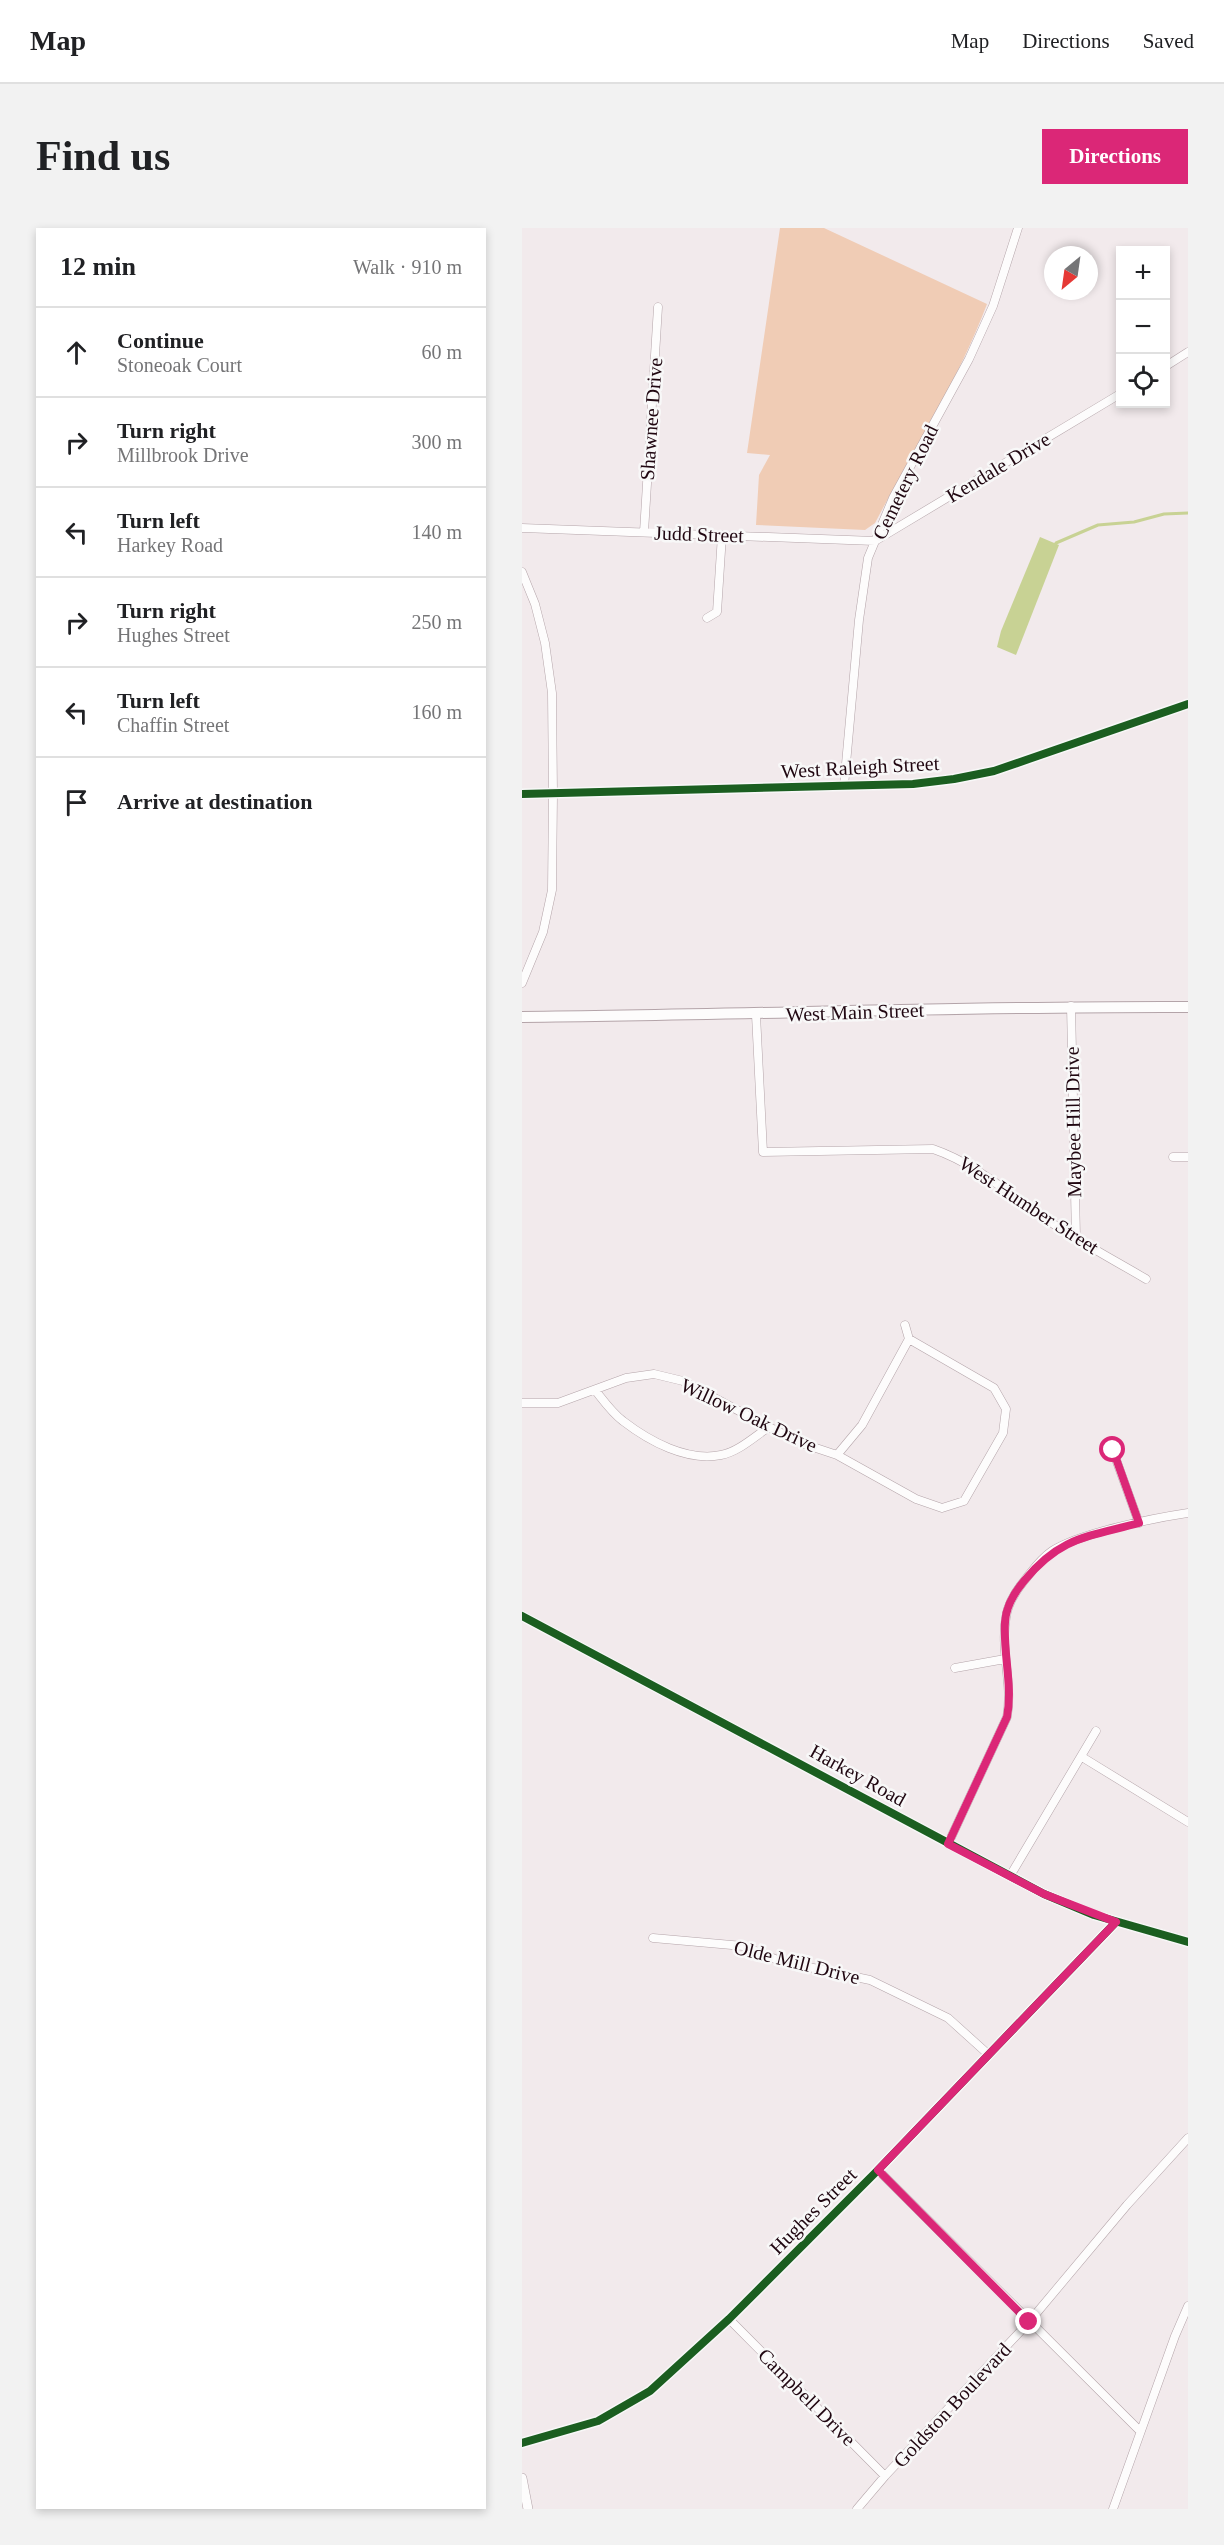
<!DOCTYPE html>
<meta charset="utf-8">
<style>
body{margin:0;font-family:Georgia,serif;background:#f2f2f2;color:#202124}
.controls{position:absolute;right:18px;top:18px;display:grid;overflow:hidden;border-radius:0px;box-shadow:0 3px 9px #0003}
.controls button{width:54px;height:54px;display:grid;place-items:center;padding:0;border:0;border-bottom:2px solid #e0e0e0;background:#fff;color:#202124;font:30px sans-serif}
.compass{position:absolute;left:522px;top:18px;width:54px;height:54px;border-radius:50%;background:#fff;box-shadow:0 3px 9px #0003;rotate:209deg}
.stop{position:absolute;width:18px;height:18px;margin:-14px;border:4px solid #db2777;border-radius:50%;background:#fff}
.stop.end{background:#db2777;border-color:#fff;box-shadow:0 2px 6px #0008}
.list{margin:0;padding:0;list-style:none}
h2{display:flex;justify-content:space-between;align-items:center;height:78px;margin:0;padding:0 24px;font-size:26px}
h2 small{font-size:20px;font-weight:400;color:#757577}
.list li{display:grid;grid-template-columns:39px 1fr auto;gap:18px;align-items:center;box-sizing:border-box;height:90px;padding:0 24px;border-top:2px solid #e0e0e0}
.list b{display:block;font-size:22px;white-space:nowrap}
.list p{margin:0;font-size:20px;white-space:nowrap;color:#757577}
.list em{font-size:20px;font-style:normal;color:#757577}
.icon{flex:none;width:33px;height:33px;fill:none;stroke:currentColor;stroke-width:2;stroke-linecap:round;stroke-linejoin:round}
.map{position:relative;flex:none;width:666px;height:2281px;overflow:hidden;border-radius:0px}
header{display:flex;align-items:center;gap:36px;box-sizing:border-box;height:84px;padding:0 30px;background:#fff;border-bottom:2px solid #e0e0e0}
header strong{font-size:28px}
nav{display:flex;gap:33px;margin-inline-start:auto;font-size:21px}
.intro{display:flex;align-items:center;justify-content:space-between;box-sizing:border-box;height:144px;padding:0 36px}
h1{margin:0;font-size:42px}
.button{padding:15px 27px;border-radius:0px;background:#db2777;color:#fff;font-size:21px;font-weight:700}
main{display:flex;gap:36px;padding:0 36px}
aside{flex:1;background:#fff;border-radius:0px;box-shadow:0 3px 9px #0003}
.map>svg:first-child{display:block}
</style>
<header>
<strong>Map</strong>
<nav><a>Map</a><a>Directions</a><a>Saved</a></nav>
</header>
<div class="intro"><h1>Find us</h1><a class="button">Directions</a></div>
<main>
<aside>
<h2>12 min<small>Walk · 910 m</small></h2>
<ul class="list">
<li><svg class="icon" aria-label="ahead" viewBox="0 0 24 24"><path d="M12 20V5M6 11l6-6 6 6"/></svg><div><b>Continue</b><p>Stoneoak Court</p></div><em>60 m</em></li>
<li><svg class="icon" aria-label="right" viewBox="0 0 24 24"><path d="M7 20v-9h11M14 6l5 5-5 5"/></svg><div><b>Turn right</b><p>Millbrook Drive</p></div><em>300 m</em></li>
<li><svg class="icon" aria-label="left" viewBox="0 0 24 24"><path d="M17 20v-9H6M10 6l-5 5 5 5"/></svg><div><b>Turn left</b><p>Harkey Road</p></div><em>140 m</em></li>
<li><svg class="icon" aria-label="right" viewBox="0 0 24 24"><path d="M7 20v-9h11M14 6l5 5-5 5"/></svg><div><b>Turn right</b><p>Hughes Street</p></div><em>250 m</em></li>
<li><svg class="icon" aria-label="left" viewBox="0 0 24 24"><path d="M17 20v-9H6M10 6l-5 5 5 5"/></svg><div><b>Turn left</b><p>Chaffin Street</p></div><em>160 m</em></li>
<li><svg class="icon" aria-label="arrive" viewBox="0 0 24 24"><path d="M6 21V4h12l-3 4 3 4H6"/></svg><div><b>Arrive at destination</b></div></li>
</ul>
</aside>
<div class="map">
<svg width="666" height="2281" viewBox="0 0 666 2281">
<rect width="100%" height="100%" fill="#f2eaec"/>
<path fill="#f0ccb5" d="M258,0H302L465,76C436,153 391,223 353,295L343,302L234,297L237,247L248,227L225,225Z"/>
<path fill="#c8d294" d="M518,309L537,317L494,427L475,419L479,403Z"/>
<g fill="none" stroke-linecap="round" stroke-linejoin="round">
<path stroke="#c8d294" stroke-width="3" d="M532,318L534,315L576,297L612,294L642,286L666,285"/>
<defs>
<path id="minor" d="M644,138L666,124
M0,300L353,313L598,166
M122,304L136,79
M0,344L13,376L23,415L30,465L31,566L30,662L21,704L0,755
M185,390L195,384L200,307
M322,558L337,392L346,330L371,270L447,131L471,78L496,0
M0,566L391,556L432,551L472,543L666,476
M549,778L554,1010
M234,787L241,924L411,921C452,935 485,964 521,989C554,1012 590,1031 624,1051
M651,929H666
M73,1162C81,1172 90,1185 101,1193C127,1213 165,1234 199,1227C216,1224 232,1209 247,1199
M0,1175H36L104,1150L132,1146L161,1153L247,1199L282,1216L315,1227L340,1197L387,1111L383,1097
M591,1223L617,1295
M315,1227L394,1271L420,1280L442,1273L481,1205L484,1181L472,1160L387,1111
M433,1440L483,1431
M560,1529L666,1594
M426,1616L485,1489C491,1456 478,1423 484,1389C486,1375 493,1364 502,1353C511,1342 518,1331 530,1323C558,1305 632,1290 666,1285
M488,1648L574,1503
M131,1710L221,1718L258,1733L348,1752L426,1790L467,1827
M356,1942L618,2203
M207,2091L363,2248
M0,2215L76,2193L128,2163L207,2091L356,1942L594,1694
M335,2281L363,2248L507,2094L605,1977L666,1910
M591,2281L653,2108L666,2078"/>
<path id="tertiary" d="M0,1388L522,1666L572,1687L666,1714
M0,2250L6,2281"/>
<path id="secondary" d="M0,789C222,787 444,778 666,779"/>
</defs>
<use href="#minor" stroke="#b4a4a9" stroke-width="9"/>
<use href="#tertiary" stroke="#b4a4a9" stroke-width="10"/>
<use href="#secondary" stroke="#b4a4a9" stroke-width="12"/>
<use href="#minor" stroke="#fdfcfc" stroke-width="8"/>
<use href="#tertiary" stroke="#fdfcfc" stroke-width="9"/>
<use href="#secondary" stroke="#fdfcfc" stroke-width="10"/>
<defs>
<path id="cycleway" d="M0,566L391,556L432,551L472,543L666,476
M0,1388L522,1666L572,1687L666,1714
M0,2215L76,2193L128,2163L207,2091L356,1942L594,1694"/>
</defs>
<use href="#cycleway" stroke="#f8f8f8" stroke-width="11"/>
<use href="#cycleway" stroke="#1b5e20" stroke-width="8"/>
</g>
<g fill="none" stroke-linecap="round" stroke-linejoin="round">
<path stroke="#db2777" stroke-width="8" d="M507,2094L356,1942L594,1694L522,1666L426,1616L485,1489C491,1458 481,1426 483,1394C484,1378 492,1365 502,1353C538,1309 565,1309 617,1295L591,1222"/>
</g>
<g text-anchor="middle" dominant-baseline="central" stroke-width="5" stroke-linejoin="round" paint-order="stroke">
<g font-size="20" fill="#200711" stroke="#f8f8f8">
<text transform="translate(129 191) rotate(-86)">Shawnee Drive</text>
<text transform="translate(476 239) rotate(-31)">Kendale Drive</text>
<text transform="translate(383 254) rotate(-64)">Cemetery Road</text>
<text transform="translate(177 306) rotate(2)">Judd Street</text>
<text transform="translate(338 539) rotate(-3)">West Raleigh Street</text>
<text transform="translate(333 784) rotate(-2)">West Main Street</text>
<text transform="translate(551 894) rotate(-91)">Maybee Hill Drive</text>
<text transform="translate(507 977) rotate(33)">West Humber Street</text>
<text transform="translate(227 1187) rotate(25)">Willow Oak Drive</text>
<text transform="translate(336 1547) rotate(29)">Harkey Road</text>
<text transform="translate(275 1734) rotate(14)">Olde Mill Drive</text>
<text transform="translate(291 1983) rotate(-45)">Hughes Street</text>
<text transform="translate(285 2169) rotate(45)">Campbell Drive</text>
<text transform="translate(430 2177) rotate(-47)">Goldston Boulevard</text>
</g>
</g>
</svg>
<div class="controls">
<button>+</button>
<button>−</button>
<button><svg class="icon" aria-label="locate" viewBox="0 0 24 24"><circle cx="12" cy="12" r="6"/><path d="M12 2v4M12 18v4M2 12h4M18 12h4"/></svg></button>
</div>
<svg class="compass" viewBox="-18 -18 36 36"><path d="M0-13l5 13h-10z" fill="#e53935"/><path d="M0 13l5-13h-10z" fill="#757577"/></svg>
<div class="stop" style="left:591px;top:1222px"></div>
<div class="stop end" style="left:507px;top:2094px"></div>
</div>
</main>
